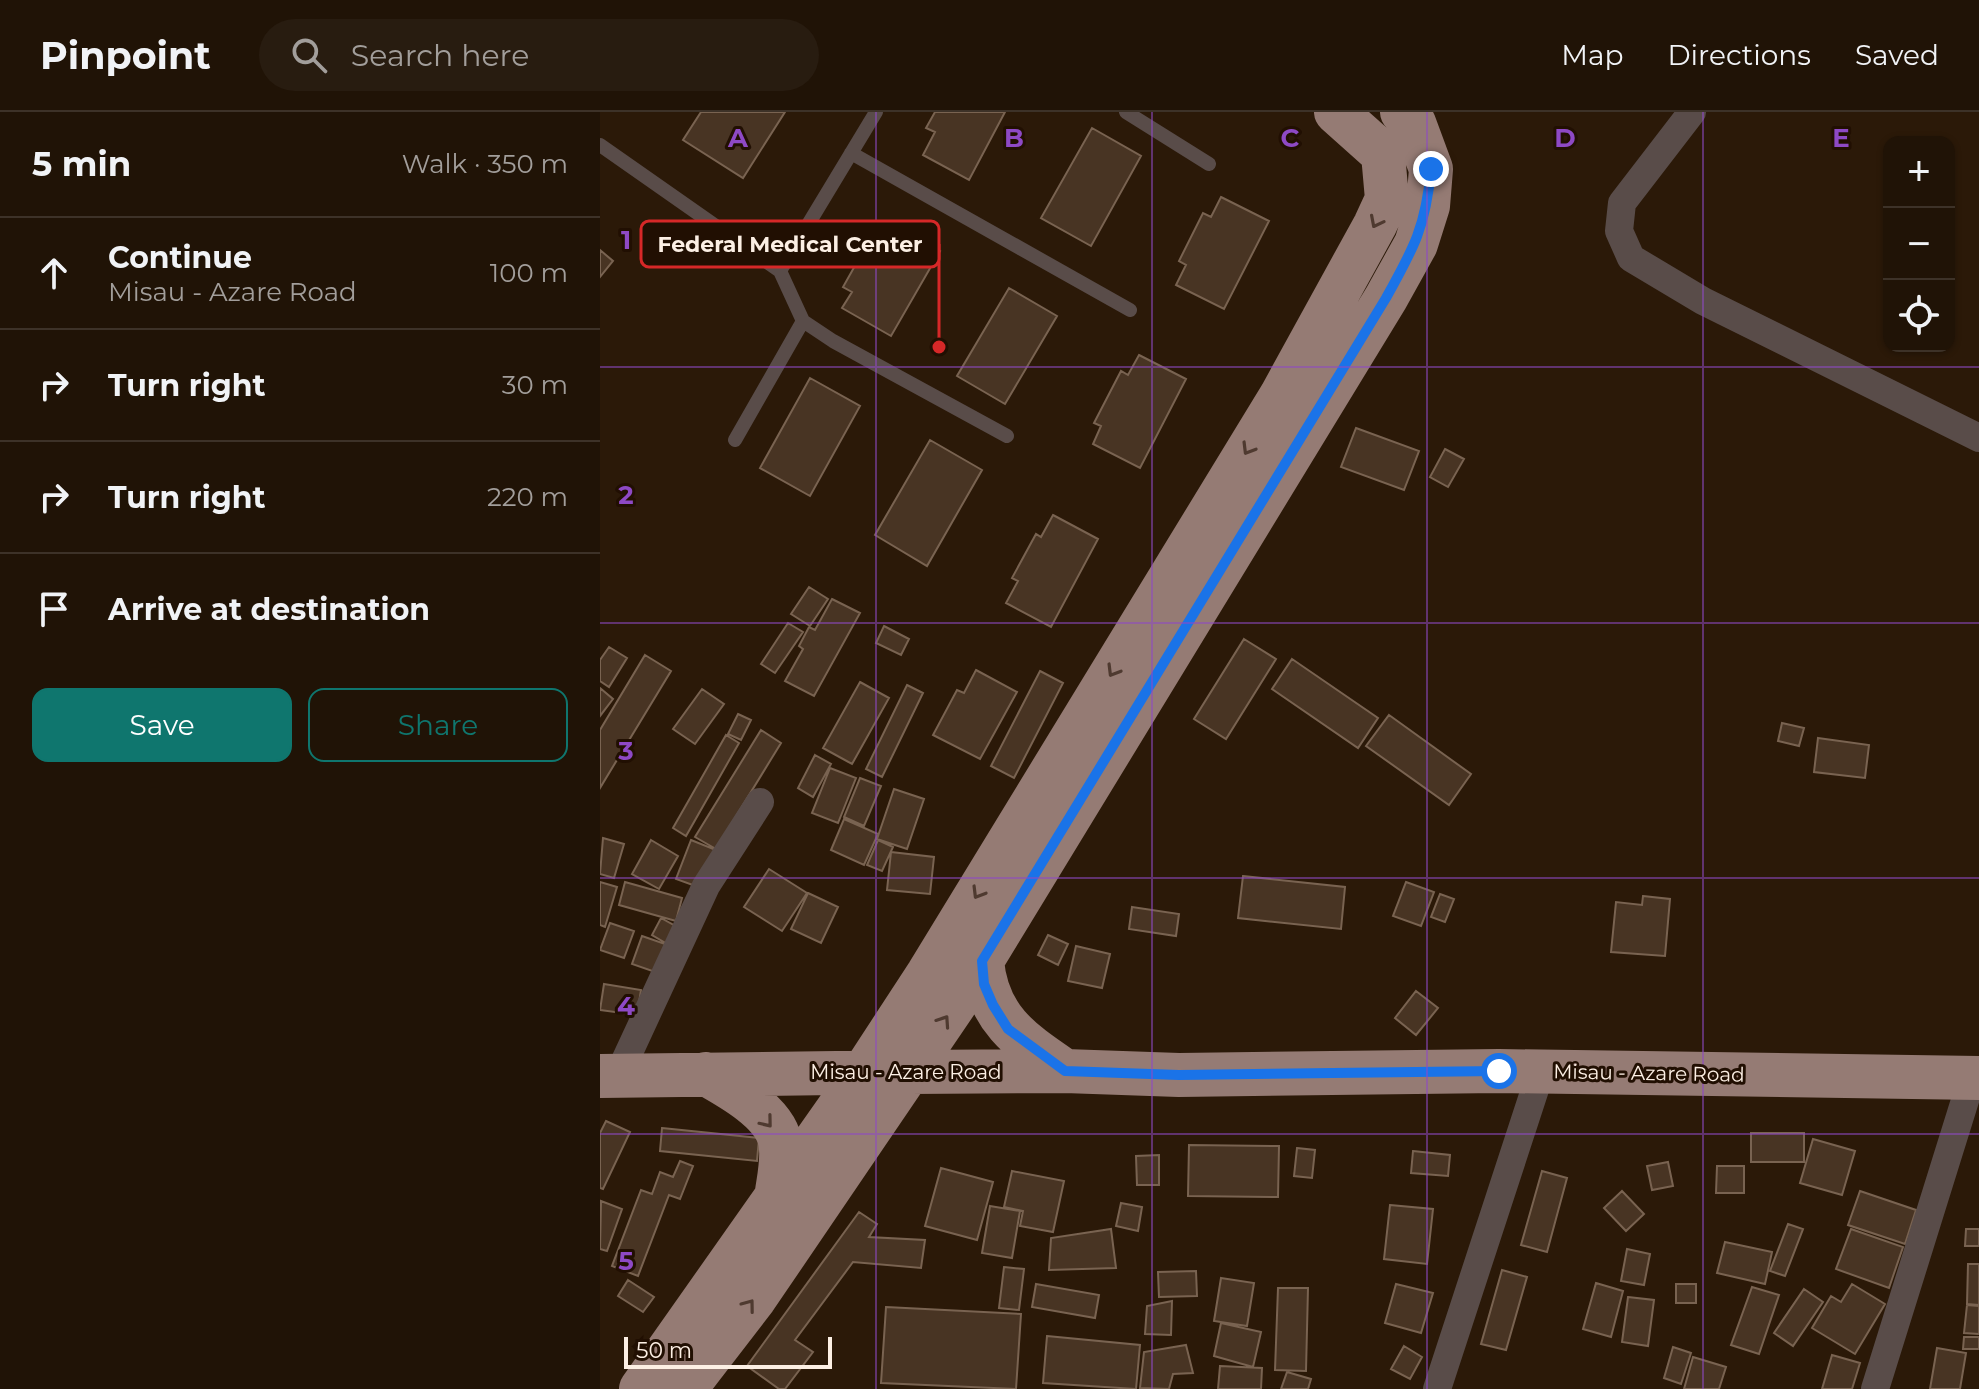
<!DOCTYPE html>
<meta charset="utf-8">
<style>
body{margin:0;font-family:Montserrat,sans-serif;background:#281c10;color:#f1f3f6}
.controls{position:absolute;right:24px;top:24px;display:grid;overflow:hidden;border-radius:16px;box-shadow:0 2px 6px #0004}
.controls button{width:72px;height:72px;display:grid;place-items:center;padding:0;border:0;border-bottom:2px solid #3d3228;background:#201306;color:#f1f3f6;font:40px sans-serif}
.scale{position:absolute;left:24px;bottom:20px;width:208px;box-sizing:border-box;padding-left:8px;border:4px solid #fcefe4;border-top:0;font-size:22px;line-height:28px;white-space:nowrap;color:#fcefe4;-webkit-text-stroke:6px #210f02;paint-order:stroke}
.stop{position:absolute;width:24px;height:24px;margin:-18px;border:6px solid #1a73e8;border-radius:50%;background:#fff}
.stop.end{background:#1a73e8;border-color:#fff;box-shadow:0 2px 8px #0008}
.list{margin:0;padding:0;list-style:none}
h2{display:flex;justify-content:space-between;align-items:center;height:104px;margin:0;padding:0 32px;font-size:34px}
h2 small{font-size:26px;font-weight:400;color:#a29e9b}
.list li{display:grid;grid-template-columns:52px 1fr auto;gap:24px;align-items:center;box-sizing:border-box;height:112px;padding:0 32px;border-top:2px solid #3d3228}
.list b{display:block;font-size:30px;white-space:nowrap}
.list p{margin:0;font-size:26px;white-space:nowrap;color:#a29e9b}
.list em{font-size:26px;font-style:normal;color:#a29e9b}
.actions{display:flex;gap:16px;padding:24px 32px}
.actions a{flex:1;padding:18px 0;border:2px solid #0f766e;border-radius:16px;text-align:center;font-size:28px;color:#0f766e}
.actions .main{background:#0f766e;color:#fff}
.icon{flex:none;width:44px;height:44px;fill:none;stroke:currentColor;stroke-width:2;stroke-linecap:round;stroke-linejoin:round}
.map{position:relative;flex:none;width:1379px;height:1277px;overflow:hidden}
header{display:flex;align-items:center;gap:48px;box-sizing:border-box;height:112px;padding:0 40px;background:#201306;border-bottom:2px solid #3d3228}
header strong{font-size:38px}
nav{display:flex;gap:44px;margin-inline-start:auto;font-size:28px}
.search{width:560px;height:72px;background:#281c10;display:flex;align-items:center;gap:20px;box-sizing:border-box;padding:0 28px;border-radius:44px;color:#a29e9b;font-size:30px}
main{display:flex}
aside{flex:1;background:#201306}
.map>svg:first-child{display:block}
</style>
<header>
<strong>Pinpoint</strong>
<div class="search"><svg class="icon" aria-label="search" viewBox="0 0 24 24"><circle cx="10" cy="10" r="6"/><path d="M15 15l6 6"/></svg>Search here</div>
<nav><a>Map</a><a>Directions</a><a>Saved</a></nav>
</header>
<main>
<aside>
<h2>5 min<small>Walk · 350 m</small></h2>
<ul class="list">
<li><svg class="icon" aria-label="ahead" viewBox="0 0 24 24"><path d="M12 20V5M6 11l6-6 6 6"/></svg><div><b>Continue</b><p>Misau - Azare Road</p></div><em>100 m</em></li>
<li><svg class="icon" aria-label="right" viewBox="0 0 24 24"><path d="M7 20v-9h11M14 6l5 5-5 5"/></svg><div><b>Turn right</b></div><em>30 m</em></li>
<li><svg class="icon" aria-label="right" viewBox="0 0 24 24"><path d="M7 20v-9h11M14 6l5 5-5 5"/></svg><div><b>Turn right</b></div><em>220 m</em></li>
<li><svg class="icon" aria-label="arrive" viewBox="0 0 24 24"><path d="M6 21V4h12l-3 4 3 4H6"/></svg><div><b>Arrive at destination</b></div></li>
</ul>
<div class="actions"><a class="main">Save</a><a>Share</a></div>
</aside>
<div class="map">
<svg width="1379" height="1277" viewBox="0 0 1379 1277">
<rect width="100%" height="100%" fill="#2b1908"/>
<path fill="#483423" stroke="#796351" stroke-width="2" d="M101,0H185L143,66L83,28Z
M335,0H405L369,68L323,43L335,20L326,16Z
M492,16L541,44L491,134L441,106Z
M621,85L669,109L624,197L576,173L586,153L579,149L603,101L611,105Z
M291,111L340,139L291,224L242,196L252,180L243,175L274,120L283,125Z
M0,138L13,149L0,165Z
M409,176L457,204L405,292L357,264Z
M539,243L586,267L540,356L493,332L501,314L494,311L521,259L528,263Z
M210,266L260,294L210,384L160,356Z
M756,316L819,339L804,378L741,355Z
M330,328L382,358L327,454L275,423Z
M845,337L864,347L848,375L830,365Z
M453,403L498,427L451,515L406,491L418,469L412,466L436,422L441,425Z
M209,475L228,487L210,514L191,502Z
M232,487L260,501L214,584L185,569L203,537L199,534L209,515L215,518Z
M188,511L203,520L175,561L161,552Z
M284,514L309,527L301,543L276,531Z
M644,527L676,547L626,627L594,607Z
M9,535L27,546L9,575L0,569V548Z
M45,543L71,559L0,676V618Z
M692,547L778,606L758,636L672,577Z
M376,558L417,580L380,647L333,623L357,578L364,581Z
M440,559L463,571L414,666L391,654Z
M260,570L289,586L252,652L223,636Z
M307,573L323,581L282,665L266,657Z
M0,576L13,587L0,604Z
M102,577L124,592L95,632L73,617Z
M138,602L151,608L141,628L128,622Z
M789,603L871,662L849,693L766,634Z
M1182,611L1204,616L1199,634L1178,629Z
M161,618L181,631L116,737L95,725Z
M126,623L139,631L86,724L73,716Z
M1218,626L1269,633L1265,666L1214,660Z
M215,643L231,652L213,685L198,676Z
M230,656L256,666L238,711L212,701Z
M260,666L281,674L264,714L244,705Z
M294,677L324,687L307,737L277,727Z
M244,707L278,722L264,753L231,738Z
M3,726L24,732L14,766L0,762Z
M51,728L78,744L59,777L32,762Z
M91,728L116,738L101,776L76,767Z
M278,728L293,735L282,759L267,753Z
M291,740L334,745L330,782L287,778Z
M169,757L207,781L182,819L144,795Z
M643,764L745,775L741,817L638,806Z
M0,770L17,775L5,815L0,813Z
M25,770L82,786L76,809L19,793Z
M806,770L834,780L821,814L793,804Z
M208,781L238,795L221,831L191,817Z
M840,782L854,787L845,810L831,805Z
M1043,784L1070,787L1065,844L1011,840L1016,790L1042,793Z
M532,795L579,802L576,824L529,817Z
M61,806L79,816L69,833L52,823Z
M10,811L34,819L24,846L0,838Z
M448,823L468,832L458,853L438,843Z
M42,824L71,834L61,862L32,852Z
M476,834L510,842L502,876L468,869Z
M4,872L41,878L37,903L0,898Z
M816,879L838,896L816,923L795,906Z
M6,1009L30,1020L3,1077L0,1076V1021Z
M62,1016L159,1026L157,1049L60,1039Z
M1151,1021H1204V1050H1151Z
M1213,1027L1255,1039L1242,1083L1200,1071Z
M589,1033L679,1034L678,1085L588,1084Z
M697,1036L715,1038L712,1066L694,1064Z
M813,1039L850,1043L848,1064L811,1061Z
M559,1043V1073H537L536,1044Z
M80,1049L93,1054L80,1087L69,1083L38,1164L12,1154L41,1078L52,1082L60,1060L73,1065Z
M1068,1050L1073,1074L1052,1078L1047,1054Z
M1117,1054H1144V1081H1116Z
M341,1056L393,1070L377,1128L325,1114Z
M412,1059L464,1069L453,1120L420,1114L423,1099L404,1095Z
M942,1059L967,1066L947,1140L921,1133Z
M1022,1079L1044,1102L1026,1119L1004,1096Z
M1260,1079L1316,1098L1305,1132L1248,1113Z
M1,1089L22,1097L7,1139L0,1137Z
M521,1091L542,1095L538,1119L516,1114Z
M790,1093L833,1097L827,1152L784,1147Z
M390,1094L420,1099L412,1146L382,1141Z
M259,1100L277,1112L269,1125L325,1128L321,1156L253,1150L195,1228L213,1240L185,1277H179L147,1254Z
M1188,1112L1203,1117L1185,1164L1170,1159Z
M511,1117L516,1156L449,1158L451,1126Z
M1251,1117L1303,1135L1289,1176L1236,1157Z
M1366,1117H1379V1134H1365Z
M1125,1130L1172,1140L1165,1172L1117,1161Z
M1027,1137L1050,1142L1044,1173L1021,1169Z
M1368,1152H1379V1193L1367,1192Z
M404,1155L424,1157L419,1198L399,1196Z
M902,1158L927,1165L906,1238L881,1232Z
M596,1159L597,1184L559,1185L558,1160Z
M621,1166L654,1171L647,1214L614,1209Z
M28,1168L54,1185L43,1200L18,1184Z
M996,1171L1023,1179L1011,1225L983,1217Z
M436,1172L499,1183L495,1206L432,1195Z
M796,1172L833,1181L821,1221L785,1211Z
M1076,1172H1096V1191H1076Z
M1252,1172L1285,1192L1255,1242L1212,1216L1231,1184L1241,1190Z
M1152,1175L1179,1183L1159,1242L1131,1233Z
M678,1176H708L706,1259L675,1258Z
M1204,1177L1223,1190L1193,1234L1174,1221Z
M1028,1185L1054,1188L1048,1234L1022,1230Z
M572,1189L571,1223L545,1222L547,1194Z
M1367,1193L1379,1194V1222L1364,1221Z
M286,1195L421,1202L416,1277L281,1271Z
M621,1211L661,1220L653,1255L614,1244Z
M447,1224L540,1233L536,1277L443,1271Z
M1364,1225H1379V1237H1363Z
M586,1233L593,1261L573,1262L569,1277L540,1276L544,1240Z
M804,1234L822,1245L810,1267L791,1257Z
M1073,1235L1091,1241L1081,1272L1064,1266Z
M1337,1236L1366,1241L1360,1277H1330Z
M1232,1243L1260,1251L1252,1277H1222Z
M1093,1245L1126,1255L1119,1277H1084Z
M620,1254L662,1256L661,1277H618Z
M687,1260L711,1267L708,1277H681Z"/>
<g fill="none" stroke-linecap="round" stroke-linejoin="round">
<path stroke="#594c49" stroke-width="14" d="M526,0L609,52
M0,33L180,159L203,209L233,229L407,324
M251,41L530,198
M180,159L276,0
M135,328L203,209"/>
<path stroke="#594c49" stroke-width="28" d="M1092,0L1022,91L1019,119L1031,146L1103,189L1379,326
M18,964L106,774L160,690
M837,1277L941,959
M1275,1277L1372,966"/>
<path stroke="#957b74" stroke-width="44" d="M382,849C387,907 421,929 465,959
M106,962C131,976 174,1000 180,1029C184,1047 178,1069 176,1087
M0,964L310,960L465,959L579,963L899,959L1379,966
M41,1277L264,960L328,862L681,284L775,113L787,87L783,42L736,0
M85,1277L155,1186L361,883L786,186L816,132L828,94L831,57L814,11L802,0"/>
</g>
<defs><path id="oneway-chevron" d="M-2-3.5L2.5 0L-2 3.5" fill="none" stroke-width="1.6" stroke-linecap="round" stroke-linejoin="round" transform="scale(2)"/></defs>
<g stroke="#4f3a30">
<use href="#oneway-chevron" transform="translate(776 110) rotate(117)"/>
<use href="#oneway-chevron" transform="translate(648 337) rotate(121)"/>
<use href="#oneway-chevron" transform="translate(513 559) rotate(121)"/>
<use href="#oneway-chevron" transform="translate(378 781) rotate(121)"/>
<use href="#oneway-chevron" transform="translate(344 909) rotate(-56)"/>
<use href="#oneway-chevron" transform="translate(167 1010) rotate(51)"/>
<use href="#oneway-chevron" transform="translate(149 1193) rotate(-53)"/>
</g>
<g fill="none" stroke-linecap="round" stroke-linejoin="round">
<path stroke="#1a73e8" stroke-width="10" d="M831,57C826,114 814,136 786,186L382,849L384,872L393,893L408,917L465,959L579,963L899,959"/>
</g>
<path fill="none" stroke="#8e49c5" stroke-width="2" stroke-opacity="0.55" d="M276,0V1277M552,0V1277M827,0V1277M1103,0V1277M0,255H1379M0,511H1379M0,766H1379M0,1022H1379"/>
<g text-anchor="middle" dominant-baseline="central" stroke-width="6" stroke-linejoin="round" paint-order="stroke">
<g font-size="20" fill="#fcefe4" stroke="#210f02">
<text x="306" y="960">Misau - Azare Road</text>
<text transform="translate(1049 961) rotate(1)">Misau - Azare Road</text>
</g>
</g>
<g font-size="26" text-anchor="middle" font-weight="bold" fill="#8e49c5" stroke="#210f02" stroke-width="6" stroke-linejoin="round" paint-order="stroke">
<text x="138" y="35">A</text>
<text x="414" y="35">B</text>
<text x="690" y="35">C</text>
<text x="965" y="35">D</text>
<text x="1241" y="35">E</text>
<text x="26" y="137">1</text>
<text x="26" y="392">2</text>
<text x="26" y="648">3</text>
<text x="26" y="903">4</text>
<text x="26" y="1158">5</text>
</g>
<path fill="none" stroke="#d62828" stroke-width="3" d="M339 235L339 132"/>
<circle fill="#d62828" stroke="#210f02" stroke-width="3" cx="339" cy="235" r="8"/>
<rect fill="#210f02" stroke="#d62828" stroke-width="3" x="41" y="109" width="298" height="46" rx="8"/>
<g font-size="22" text-anchor="middle" font-weight="bold" fill="#fcefe4">
<text x="190" y="140">Federal Medical Center</text>
</g>
</svg>
<div class="controls">
<button>+</button>
<button>−</button>
<button><svg class="icon" aria-label="locate" viewBox="0 0 24 24"><circle cx="12" cy="12" r="6"/><path d="M12 2v4M12 18v4M2 12h4M18 12h4"/></svg></button>
</div>
<div class="scale">50 m</div>
<div class="stop" style="left:899px;top:959px"></div>
<div class="stop end" style="left:831px;top:57px"></div>
</div>
</main>
